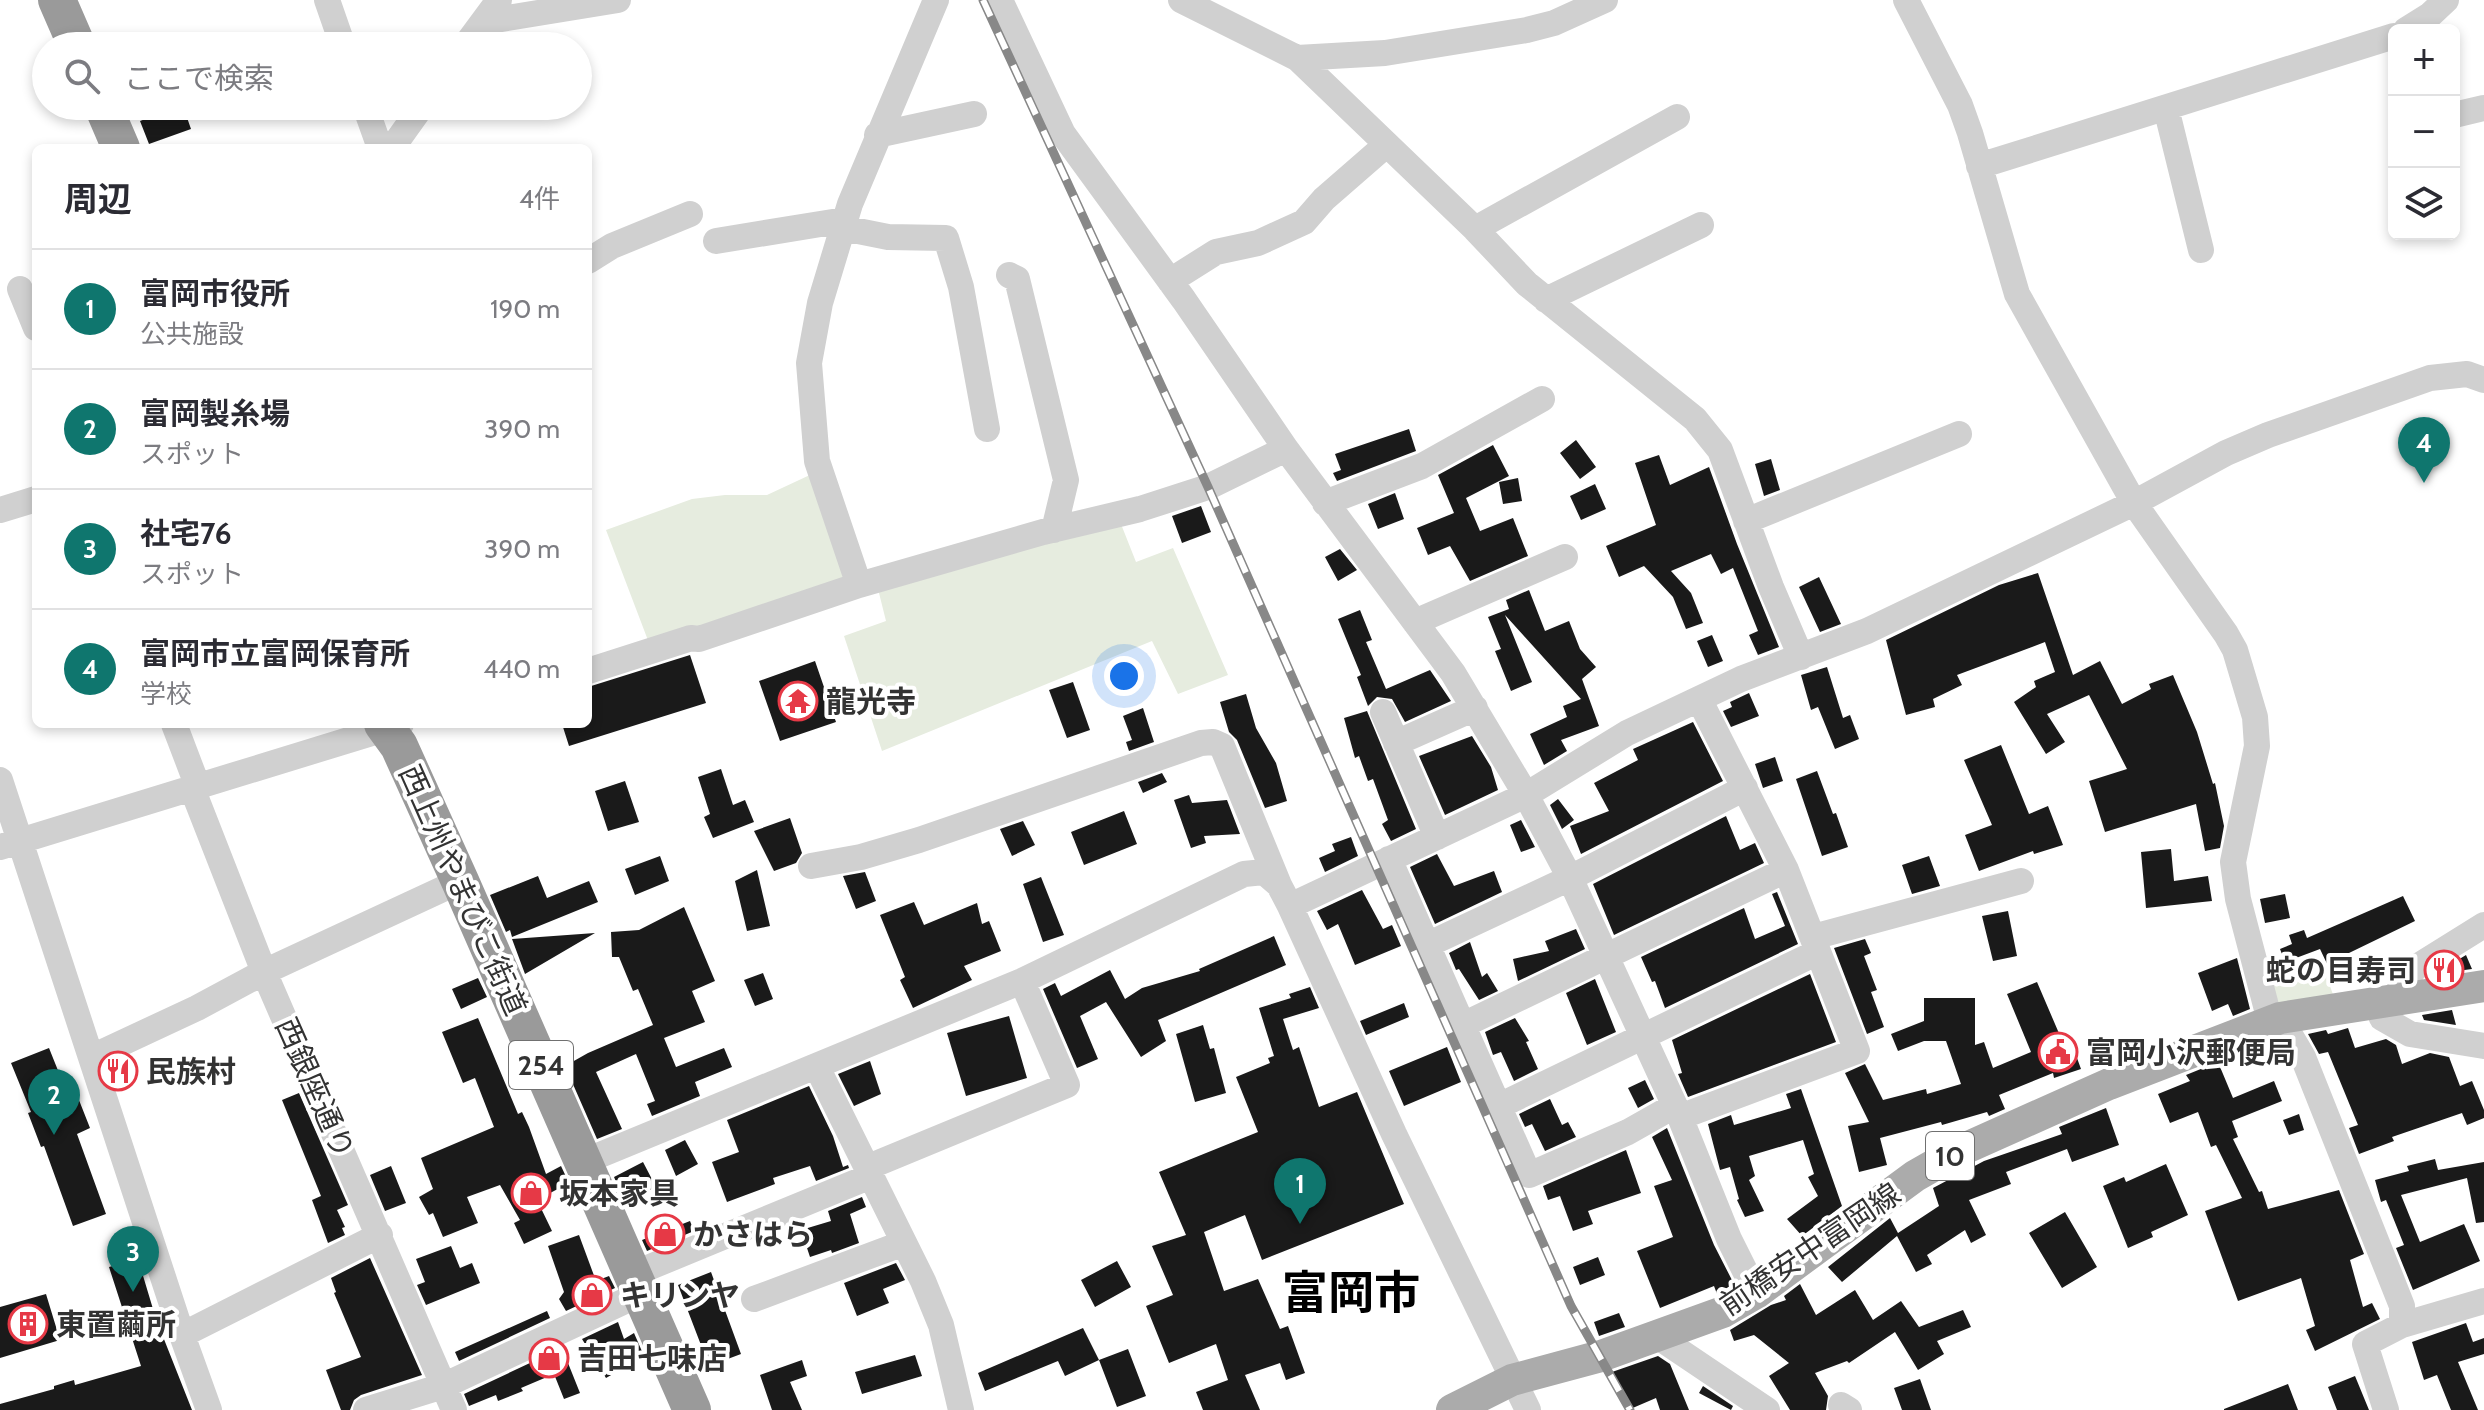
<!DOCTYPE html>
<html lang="ja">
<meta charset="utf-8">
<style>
body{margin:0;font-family:Cabin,"Noto Sans JP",sans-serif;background:#f7f7f7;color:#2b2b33}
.controls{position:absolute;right:24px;top:24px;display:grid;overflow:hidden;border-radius:12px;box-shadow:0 4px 12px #0003}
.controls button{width:72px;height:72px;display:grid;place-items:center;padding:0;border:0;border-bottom:2px solid #e1e1e2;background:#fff;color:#2b2b33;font:40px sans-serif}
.you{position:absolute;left:1124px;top:676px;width:28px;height:28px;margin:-20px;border:6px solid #fff;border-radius:50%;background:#1a73e8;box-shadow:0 0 0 12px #1a73e833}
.badge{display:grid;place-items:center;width:52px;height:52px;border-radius:50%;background:#0f766e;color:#fff;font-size:26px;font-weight:700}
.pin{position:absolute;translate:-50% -66px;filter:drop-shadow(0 2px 4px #0008)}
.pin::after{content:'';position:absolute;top:42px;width:28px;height:24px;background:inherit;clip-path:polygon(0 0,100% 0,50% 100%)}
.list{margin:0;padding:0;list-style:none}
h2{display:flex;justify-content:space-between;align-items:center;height:104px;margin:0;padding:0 32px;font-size:34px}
h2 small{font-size:26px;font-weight:400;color:#7c7c81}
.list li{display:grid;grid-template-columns:52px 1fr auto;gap:24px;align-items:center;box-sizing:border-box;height:120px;padding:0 32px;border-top:2px solid #e1e1e2}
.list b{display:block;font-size:30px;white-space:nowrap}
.list p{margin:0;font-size:26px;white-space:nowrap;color:#7c7c81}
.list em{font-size:26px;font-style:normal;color:#7c7c81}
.icon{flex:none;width:44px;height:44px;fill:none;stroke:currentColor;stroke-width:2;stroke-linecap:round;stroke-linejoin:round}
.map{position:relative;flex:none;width:2484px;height:1410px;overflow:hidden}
.search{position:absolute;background:#fff;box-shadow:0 4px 12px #0003;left:32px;top:32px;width:560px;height:88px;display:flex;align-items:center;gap:20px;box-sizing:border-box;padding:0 28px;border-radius:44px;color:#7c7c81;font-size:30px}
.panel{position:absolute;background:#fff;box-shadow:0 4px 12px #0003;left:32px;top:144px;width:560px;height:584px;border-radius:12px}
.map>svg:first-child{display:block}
</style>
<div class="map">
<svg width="2484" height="1410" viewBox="0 0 2484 1410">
<rect width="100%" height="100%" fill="#fff"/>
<path fill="#e6ecdf" d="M812,474L848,580L649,643L606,530L692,499L725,495H767Z
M1119,519L1136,562L1173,548L1228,675L1178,694L1152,641L882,751L844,636L886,621L878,589Z
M2322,964L2335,1000L2280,1008L2271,981Z"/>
<path fill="#1a1a1a" d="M180,106H183L191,129L149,144L140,121Z
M1409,429L1416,451L1337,481L1333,473L1341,470L1335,454Z
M1576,440L1596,467L1580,479L1560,453Z
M1493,445L1509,476L1466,498L1480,531L1513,518L1528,556L1470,581L1450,546L1428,555L1417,528L1454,513L1438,475Z
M1659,455L1670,485L1709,467L1737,544L1779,647L1758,655L1749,635L1758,631L1733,568L1721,574L1711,554L1671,571L1691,593L1703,623L1686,629L1673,597L1644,566L1619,577L1606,546L1656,525L1635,463Z
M1771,459L1780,490L1764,496L1755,464Z
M1518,478L1522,501L1503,504L1499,482Z
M1595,484L1606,509L1581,520L1570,496Z
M1395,493L1404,519L1378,529L1368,504Z
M1201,506L1211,532L1182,543L1172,516Z
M1340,549L1357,570L1338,581L1325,557Z
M2038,573L2073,675L2100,661L2122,704L2151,689L2149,684L2173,675L2197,732L2213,784L2215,783L2224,826L2220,848L2205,851L2196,804L2105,832L2089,781L2127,769L2089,695L2047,714L2065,742L2046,754L2014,702L2036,687L2034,681L2055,672L2045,642L1957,675L1962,685L1933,699L1935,707L1906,715L1886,640L1999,585Z
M1819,577L1841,624L1820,632L1799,587Z
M1529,590L1545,631L1569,621L1580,649L1596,667L1582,679L1599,726L1561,740L1567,751L1544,765L1530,734L1567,717L1563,706L1581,699L1505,615L1532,682L1511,691L1495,651L1501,649L1488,617L1509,609L1506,600Z
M1360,610L1372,640L1366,642L1386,689L1430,670L1451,701L1405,722L1392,699L1377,697L1368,706L1357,677L1361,675L1338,619Z
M1712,635L1723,661L1708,667L1697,641Z
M690,655L706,703L569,746L562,724H588V687Z
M815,661L836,722L780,741L759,681Z
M1827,667L1843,718L1850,715L1859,739L1835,749L1818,707L1811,710L1801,675Z
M1073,682L1090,730L1067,738L1049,690Z
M1749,693L1759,716L1731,727L1723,711L1732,707L1730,702Z
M1246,694L1256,728L1276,763L1287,801L1265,808L1237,740L1229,732L1220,702Z
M1143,708L1154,742L1129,751L1126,742L1132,740L1123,716Z
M1367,711L1416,829L1391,841L1382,824L1388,820L1373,779L1368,781L1359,756L1355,758L1344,718Z
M1693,722L1723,781L1581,854L1570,826L1609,811L1594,783L1638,760L1633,749Z
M1472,736L1491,767L1498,790L1445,815L1419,756Z
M2001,745L2029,814L2048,806L2063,845L2034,854L2033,851L1979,871L1965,835L1992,825L1964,760Z
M1775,757L1783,781L1763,788L1755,764Z
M721,769L733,805L745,800L754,822L713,838L704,817L710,814L698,777Z
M1817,771L1833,814L1836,813L1848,847L1822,856L1796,779Z
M1162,773L1167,782L1143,793L1138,782Z
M625,781L639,822L608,831L595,791Z
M1189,795L1192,803L1227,800L1240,834L1204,836L1206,843L1191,848L1174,800Z
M1558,799L1574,820L1562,829L1550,805Z
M1124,811L1137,844L1084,865L1071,832Z
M1726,816L1740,850L1755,843L1764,863L1614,935L1593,884Z
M790,818L802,853L796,863L774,871L754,831Z
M1521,820L1535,847L1521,852L1510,825Z
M1023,821L1035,845L1012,856L1000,829Z
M1351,837L1358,856L1325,872L1319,858L1335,851L1332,844Z
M2171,849L2174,881L2208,876L2212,901L2146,908L2141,852Z
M1437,854L1454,886L1494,871L1502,892L1435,924L1410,867Z
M660,856L669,881L635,895L625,869Z
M1929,856L1940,886L1912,894L1902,865Z
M757,870L770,926L747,931L735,881Z
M865,872L876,901L856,909L843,876Z
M538,876L547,898L589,881L598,902L512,937L510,930L506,932L490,895Z
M1041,877L1064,935L1043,942L1023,884Z
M1362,890L1383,929L1392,925L1401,946L1355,965L1338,924L1327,930L1317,911Z
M1777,892L1798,944L1665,1008L1655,981L1652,982L1641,957L1744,908L1755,939L1785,926L1772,894Z
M2285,894L2290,918L2265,923L2260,899Z
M2403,896L2415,921L2349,953L2352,959L2329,968L2320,949L2285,962L2280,949L2292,944L2289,935L2304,930L2307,938Z
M914,902L924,925L977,903L982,924L989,921L1001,951L964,966L972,980L913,1008L900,980L905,977L880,915Z
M684,907L715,981L692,991L705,1022L664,1038L676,1067L724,1048L732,1067L695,1082L700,1096L652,1116L647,1104L655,1101L636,1054L596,1072L622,1129L597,1139L565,1066L588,1053L653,1025L638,989L633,991L619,957H612L611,932L639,930Z
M2008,911L2017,956L1993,961L1982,916Z
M1576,929L1585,949L1518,981L1513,959L1549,951L1545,941Z
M595,933L525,974L512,939Z
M1274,936L1286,965L1158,1020L1166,1041L1141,1057L1106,1002L1080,1016L1098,1059L1077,1068L1043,989L1055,983L1061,996L1110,970L1125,999L1142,988L1200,971L1199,969Z
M1865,939L1871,953L1864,956L1877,990L1871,992L1884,1027L1867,1034L1834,948Z
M1470,942L1482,977L1487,973L1498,991L1479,1000L1459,969L1456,970L1449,953Z
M2466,955L2472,969L2435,974Z
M2237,958L2250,1009L2233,1016L2228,1004L2212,1011L2198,973Z
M763,973L773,999L755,1006L744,980Z
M1810,974L1836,1042L1688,1097L1678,1074L1682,1073L1672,1040Z
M478,978L487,997L461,1009L452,989Z
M1595,979L1616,1032L1587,1045L1566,993Z
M2037,982L2061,1038L2069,1036L2081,1069L2054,1078L2053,1073L1999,1095L2005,1109L1989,1116L1987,1112L1942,1125L1941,1122L1880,1138L1887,1165L1859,1172L1848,1126L1869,1122L1845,1073L1865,1064L1883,1100L1926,1089L1927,1094L1961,1084L1946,1041H1924L1898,1051L1891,1034L1924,1021V998H1975V1045L1984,1042L1993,1068L2031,1052L2007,994Z
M1310,987L1319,1008L1283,1019L1293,1050L1299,1047L1319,1107L1357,1092L1404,1204L1262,1260L1245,1215L1204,1232L1224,1291L1258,1279L1280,1329L1288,1326L1305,1373L1286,1380L1280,1363L1245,1375L1260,1410H1203L1196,1392L1228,1380L1216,1344L1169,1363L1146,1306L1173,1295L1152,1246L1186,1235L1159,1172L1258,1132L1236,1077L1270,1063L1268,1058L1274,1056L1259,1008L1291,998L1289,994Z
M1404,1003L1409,1017L1366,1035L1360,1021Z
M2452,1010L2456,1025L2424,1020L2422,1015Z
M1009,1016L1027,1078L966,1096L947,1033Z
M478,1018L518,1114L522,1112L529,1127L546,1174L561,1166L569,1183L537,1200L552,1231L524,1244L514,1223L520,1220L500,1185L467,1197L478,1223L443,1237L433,1213L429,1215L419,1197L433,1189L421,1158L494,1127L475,1078L463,1083L442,1032Z
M1515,1018L1529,1041L1526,1042L1538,1069L1514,1081L1501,1052L1493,1055L1485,1032Z
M1203,1025L1210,1049L1214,1048L1226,1093L1195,1102L1176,1034Z
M2348,1028L2355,1048L2386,1039L2396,1045L2402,1064L2430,1053L2449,1057L2460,1086L2472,1081L2484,1110V1118L2467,1125L2462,1113L2392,1137L2394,1141L2359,1154L2349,1128L2358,1125L2328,1052L2319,1054L2308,1034L2326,1030L2328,1034Z
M2275,1040L2286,1060L2270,1068L2259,1047Z
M1447,1047L1461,1082L1404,1106L1389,1071Z
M49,1048L69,1098L77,1095L90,1128L77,1134L106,1214L73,1226L44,1146L41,1147L28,1113L31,1112L11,1063Z
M123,1060L130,1078L116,1084L111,1066Z
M870,1061L881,1094L854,1106L838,1074Z
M2218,1062L2233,1098L2274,1081L2282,1101L2232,1121L2238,1137L2233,1139L2259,1192L2262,1191L2268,1209L2339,1190L2364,1254L2350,1260L2363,1307L2372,1303L2380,1319L2315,1351L2306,1330L2315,1326L2301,1278L2238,1301L2205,1211L2242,1198L2216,1145L2211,1147L2198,1112L2170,1123L2158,1094L2190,1081L2186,1075Z
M1645,1080L1654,1099L1638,1108L1628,1088Z
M809,1086L833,1136L843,1167L848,1165L849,1168L816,1181L810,1166L773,1178L775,1184L727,1202L712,1162L739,1152L727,1120Z
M1801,1089L1842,1206L1802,1236L1787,1219L1818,1196L1808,1177L1814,1174L1803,1140L1749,1156L1755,1176L1749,1180L1764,1211L1745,1217L1737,1200L1739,1199L1730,1167L1720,1170L1708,1124L1731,1115L1734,1125L1791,1108L1786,1094Z
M299,1093L348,1205L337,1210L345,1227L342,1228L345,1235L328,1243L312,1200L321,1196L282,1100Z
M1550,1099L1562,1125L1568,1122L1576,1137L1545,1151L1532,1124L1525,1127L1519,1114Z
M2106,1108L2119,1145L2072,1162L2067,1149L2006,1172L2011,1184L1969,1200L1986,1235L1971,1243L1965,1230L1927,1255L1932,1264L1916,1272L1897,1236L1842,1282L1828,1267L1890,1218L1898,1233L1939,1206L1933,1188L1984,1161L2062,1134L2059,1127Z
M2299,1114L2304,1130L2289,1135L2283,1120Z
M1667,1128L1714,1245L1734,1284L1717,1294L1714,1286L1660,1308L1637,1251L1673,1237L1654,1186L1672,1180L1652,1137Z
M685,1140L698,1164L676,1176L665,1150Z
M1626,1150L1641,1193L1588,1211L1593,1224L1573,1231L1560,1196L1548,1200L1543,1186Z
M2435,1159L2438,1170L2484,1162V1222L2476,1223L2467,1178L2401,1195L2420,1242L2464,1224L2480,1261L2413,1290L2396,1248L2404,1245L2386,1200L2381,1202L2375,1180L2409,1171L2407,1166Z
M643,1162L656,1187L625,1203L614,1177Z
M2166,1164L2188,1215L2151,1232L2153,1237L2128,1248L2103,1186L2124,1177L2126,1182Z
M391,1166L406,1203L385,1211L370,1175Z
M862,1197L866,1207L850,1214L859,1243L832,1253L831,1250L810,1257L801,1230L831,1221L828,1211Z
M2065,1212L2097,1267L2062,1288L2029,1233Z
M690,1221L694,1231L647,1251L642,1240Z
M579,1235L596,1281L609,1276L615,1288L566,1311L559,1299L564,1292L548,1246Z
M451,1246L460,1268L472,1263L480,1283L426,1305L417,1285L425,1282L416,1259Z
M1598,1257L1605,1275L1580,1285L1573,1267Z
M370,1258L422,1375L361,1395L354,1400L350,1410H341L326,1370L361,1357L334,1293L336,1292L331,1278Z
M138,1259L156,1319L192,1410H0V1404L54,1389V1386L74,1380L75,1385L141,1366L109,1267Z
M1117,1261L1131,1287L1095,1307L1081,1280Z
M896,1263L905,1280L883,1289L889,1303L857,1316L844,1283Z
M711,1272L741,1354L709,1366L678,1285Z
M1800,1284L1816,1315L1855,1290L1873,1320L1901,1301L1919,1327L1963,1310L1971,1327L1937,1341L1944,1354L1918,1370L1895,1332L1849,1363L1847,1361L1815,1373L1828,1396L1826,1410H1790L1769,1376L1789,1363L1754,1335L1734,1341L1730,1330L1771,1305L1786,1300L1784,1296Z
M46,1294L60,1340L0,1358V1307Z
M547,1311L550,1318L459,1361L455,1352Z
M1619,1313L1625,1327L1599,1336L1594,1322Z
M618,1322L624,1339L634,1333L644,1356L606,1378L582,1339Z
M2466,1323L2473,1342L2484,1338V1354L2458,1362L2478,1410H2451L2437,1375L2424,1380L2412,1342Z
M1083,1328L1099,1360L1065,1376L1058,1361L985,1391L978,1373Z
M562,1348L580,1393L564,1399L554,1374L521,1388L523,1391L498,1401L496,1395L469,1406L464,1394Z
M1128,1349L1146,1396L1117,1407L1099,1360Z
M915,1355L922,1376L862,1394L855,1372Z
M1658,1356L1670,1364L1689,1410H1660L1656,1398L1628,1410L1612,1372Z
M802,1360L807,1376L790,1382L802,1410H772L760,1375Z
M2355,1376L2369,1410H2337L2328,1387Z
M1920,1379L1931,1410H1902L1894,1388Z
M2288,1384L2298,1410H2224V1409Z
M1703,1386L1733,1406L1731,1410L1699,1393Z"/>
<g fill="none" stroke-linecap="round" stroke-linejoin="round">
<path stroke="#d0d0d0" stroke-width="26" d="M327,0L343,46
M1000,0L1063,134L1184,300L1286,449L1453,673L1526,795L1570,878L1680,1117L1729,1239L1756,1293
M1181,0L1297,58L1475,229L1527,284L1695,419L1720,450L1771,587L1801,657
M1906,0L1960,105L1970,133L2017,294L2134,503L2226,634L2235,650L2255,717L2257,746L2233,862L2238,899L2270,1021
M483,22L618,0
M2406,30L2430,15L2446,0
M465,46L499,0
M1297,58L1385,53L1527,30L1554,23L1605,0
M365,106L380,148
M2166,108L2201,250
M2454,115L2484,108
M877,135L974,114
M392,148L422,106
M1979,166L2394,36
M843,228L888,237L946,238L961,287L987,429
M1475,229L1677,117
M716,241L845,220
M588,261L612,246L690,214
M1009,275L1017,279L1066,480L1054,530
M1170,281L1216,252L1258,243L1304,222L1324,199L1386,145
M20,289L36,328
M1546,300L1701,225
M1325,503L1422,466L1542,399
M0,510L36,499
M1746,521L1959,434
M859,585L817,461L809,363L820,303L850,204L936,0
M1415,622L1565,557
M588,671L691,638L699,639L859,585L1043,532L1140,509L1208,487L1286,449
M1383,712L1437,837
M174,724L198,787
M1396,743L1475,708
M0,780L182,1335L209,1410
M192,788L264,972L454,1410
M0,847L401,724
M1389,859L1529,1175L1628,1132L1674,1106
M811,866L861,857L919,840L1201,743L1213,742L1222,746L1279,885
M1290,906L1526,795L1627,733L1741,679L1867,631L2134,503L2226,453L2268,435L2430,378L2467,374L2484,380
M1813,937L2021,881
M1427,945L1570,878L1745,788
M2391,1002L2415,968L2484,925
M2377,1005L2382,1018L2410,1034L2484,1046
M2280,1018L2303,1057L2402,1306V1325L2365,1344L2386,1410
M1463,1025L1786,870
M92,1057L197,1008L264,972L460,881
M817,1067L923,1281L941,1325L961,1410
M1499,1106L1818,952
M1680,1117L1857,1051L1786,870L1699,699
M583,1162L1022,981L1244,874L1264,872L1279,885L1290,906L1394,1134L1528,1410
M866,1168L1067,1085L1022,981
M633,1274L871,1176
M754,1299L904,1243
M2402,1325L2484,1301
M182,1335L380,1235
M1657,1336L1767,1410
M1841,1405L1849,1410
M366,1410L443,1386L640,1294"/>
<path stroke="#ababab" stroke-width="32" d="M1452,1410L1512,1380L1601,1356L1723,1312L1756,1293L1915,1176L1957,1152L2109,1084L2280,1018L2484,986"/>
<path stroke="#9a9a9a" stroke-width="38" d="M57,0L77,46
M103,106L121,148
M383,724L399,746L460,881L692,1410"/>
<defs>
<path id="rail" d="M983,0L1208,487L1571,1306L1630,1410"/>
</defs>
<use href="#rail" stroke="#888" stroke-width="9"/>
<use href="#rail" stroke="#fff" stroke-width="6" stroke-dasharray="18" stroke-linecap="butt"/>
</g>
<defs>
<symbol id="temple-ring" viewBox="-11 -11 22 22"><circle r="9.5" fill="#fff" stroke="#e63946" stroke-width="1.5"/><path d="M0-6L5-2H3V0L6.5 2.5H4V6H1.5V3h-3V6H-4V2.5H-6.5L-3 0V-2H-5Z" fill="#e63946"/></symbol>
<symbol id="restaurant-ring" viewBox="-11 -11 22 22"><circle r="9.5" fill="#fff" stroke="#e63946" stroke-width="1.5"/><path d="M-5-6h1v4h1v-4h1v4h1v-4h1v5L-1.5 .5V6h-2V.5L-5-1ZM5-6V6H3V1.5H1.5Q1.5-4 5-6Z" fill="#e63946"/></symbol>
<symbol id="civic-ring" viewBox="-11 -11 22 22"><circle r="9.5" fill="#fff" stroke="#e63946" stroke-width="1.5"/><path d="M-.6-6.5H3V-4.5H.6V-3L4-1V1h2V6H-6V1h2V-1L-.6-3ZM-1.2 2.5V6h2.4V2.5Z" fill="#e63946"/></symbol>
<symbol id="shop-ring" viewBox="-11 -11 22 22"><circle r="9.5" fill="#fff" stroke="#e63946" stroke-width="1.5"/><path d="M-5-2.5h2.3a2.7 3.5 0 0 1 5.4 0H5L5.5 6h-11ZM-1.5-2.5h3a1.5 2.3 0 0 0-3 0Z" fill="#e63946"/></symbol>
<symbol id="building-ring" viewBox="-11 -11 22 22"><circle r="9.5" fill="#fff" stroke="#e63946" stroke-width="1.5"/><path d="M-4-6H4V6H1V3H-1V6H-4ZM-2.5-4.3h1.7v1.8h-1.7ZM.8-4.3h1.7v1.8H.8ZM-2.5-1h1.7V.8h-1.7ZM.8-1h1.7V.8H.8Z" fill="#e63946"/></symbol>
</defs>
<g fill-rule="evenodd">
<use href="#temple-ring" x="776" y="679" width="44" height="44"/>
<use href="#restaurant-ring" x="2422" y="948" width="44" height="44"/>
<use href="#civic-ring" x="2036" y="1030" width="44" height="44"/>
<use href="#restaurant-ring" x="96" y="1049" width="44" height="44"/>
<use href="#shop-ring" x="509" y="1171" width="44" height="44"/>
<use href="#shop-ring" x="643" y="1212" width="44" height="44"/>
<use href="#shop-ring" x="570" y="1273" width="44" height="44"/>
<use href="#building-ring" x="6" y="1302" width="44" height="44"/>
<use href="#shop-ring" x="527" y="1336" width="44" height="44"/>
</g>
<g text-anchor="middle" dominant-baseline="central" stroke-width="8" stroke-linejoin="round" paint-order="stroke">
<g fill="#fff" stroke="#707070" stroke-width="2">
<rect x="509" y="1041" width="64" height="48" rx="6"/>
<rect x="1926" y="1132" width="48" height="48" rx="6"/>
</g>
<g font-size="28" font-weight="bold" fill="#333">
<text x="541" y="1065">254</text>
<text x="1950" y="1156">10</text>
</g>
<g font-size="30" font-weight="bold" fill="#333" stroke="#fff" text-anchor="start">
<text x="826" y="701">龍光寺</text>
<text x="2416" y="970" text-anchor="end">蛇の目寿司</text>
<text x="2086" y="1052">富岡小沢郵便局</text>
<text x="146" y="1071">民族村</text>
<text x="559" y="1193">坂本家具</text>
<text x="693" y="1234">かさはら</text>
<text x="620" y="1295">キリンヤ</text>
<text x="56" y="1324">東置繭所</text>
<text x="577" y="1358">吉田七味店</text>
</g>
<g font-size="30" fill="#333" stroke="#fff">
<text transform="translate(463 890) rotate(66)">西上州やまびこ街道</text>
<text transform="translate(315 1088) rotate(66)">西銀座通り</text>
<text transform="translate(1810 1249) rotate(-34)">前橋安中富岡線</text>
</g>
<g font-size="46" font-weight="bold" fill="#000" stroke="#fff">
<text x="1351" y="1293">富岡市</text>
</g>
</g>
</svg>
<div class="controls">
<button>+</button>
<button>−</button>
<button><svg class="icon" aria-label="layers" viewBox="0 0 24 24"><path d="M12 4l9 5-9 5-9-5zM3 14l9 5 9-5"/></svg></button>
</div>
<div class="you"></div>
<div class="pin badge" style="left:1300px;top:1224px">1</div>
<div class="pin badge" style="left:54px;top:1135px">2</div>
<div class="pin badge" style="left:133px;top:1292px">3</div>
<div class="pin badge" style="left:2424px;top:483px">4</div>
<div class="search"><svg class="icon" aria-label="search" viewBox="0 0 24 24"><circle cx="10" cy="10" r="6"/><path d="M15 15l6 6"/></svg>ここで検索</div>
<section class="panel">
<h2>周辺<small>4件</small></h2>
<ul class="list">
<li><span class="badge">1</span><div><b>富岡市役所</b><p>公共施設</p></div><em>190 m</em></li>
<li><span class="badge">2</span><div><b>富岡製糸場</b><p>スポット</p></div><em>390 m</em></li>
<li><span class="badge">3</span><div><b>社宅76</b><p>スポット</p></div><em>390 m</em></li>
<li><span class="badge">4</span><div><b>富岡市立富岡保育所</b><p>学校</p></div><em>440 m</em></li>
</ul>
</section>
</div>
